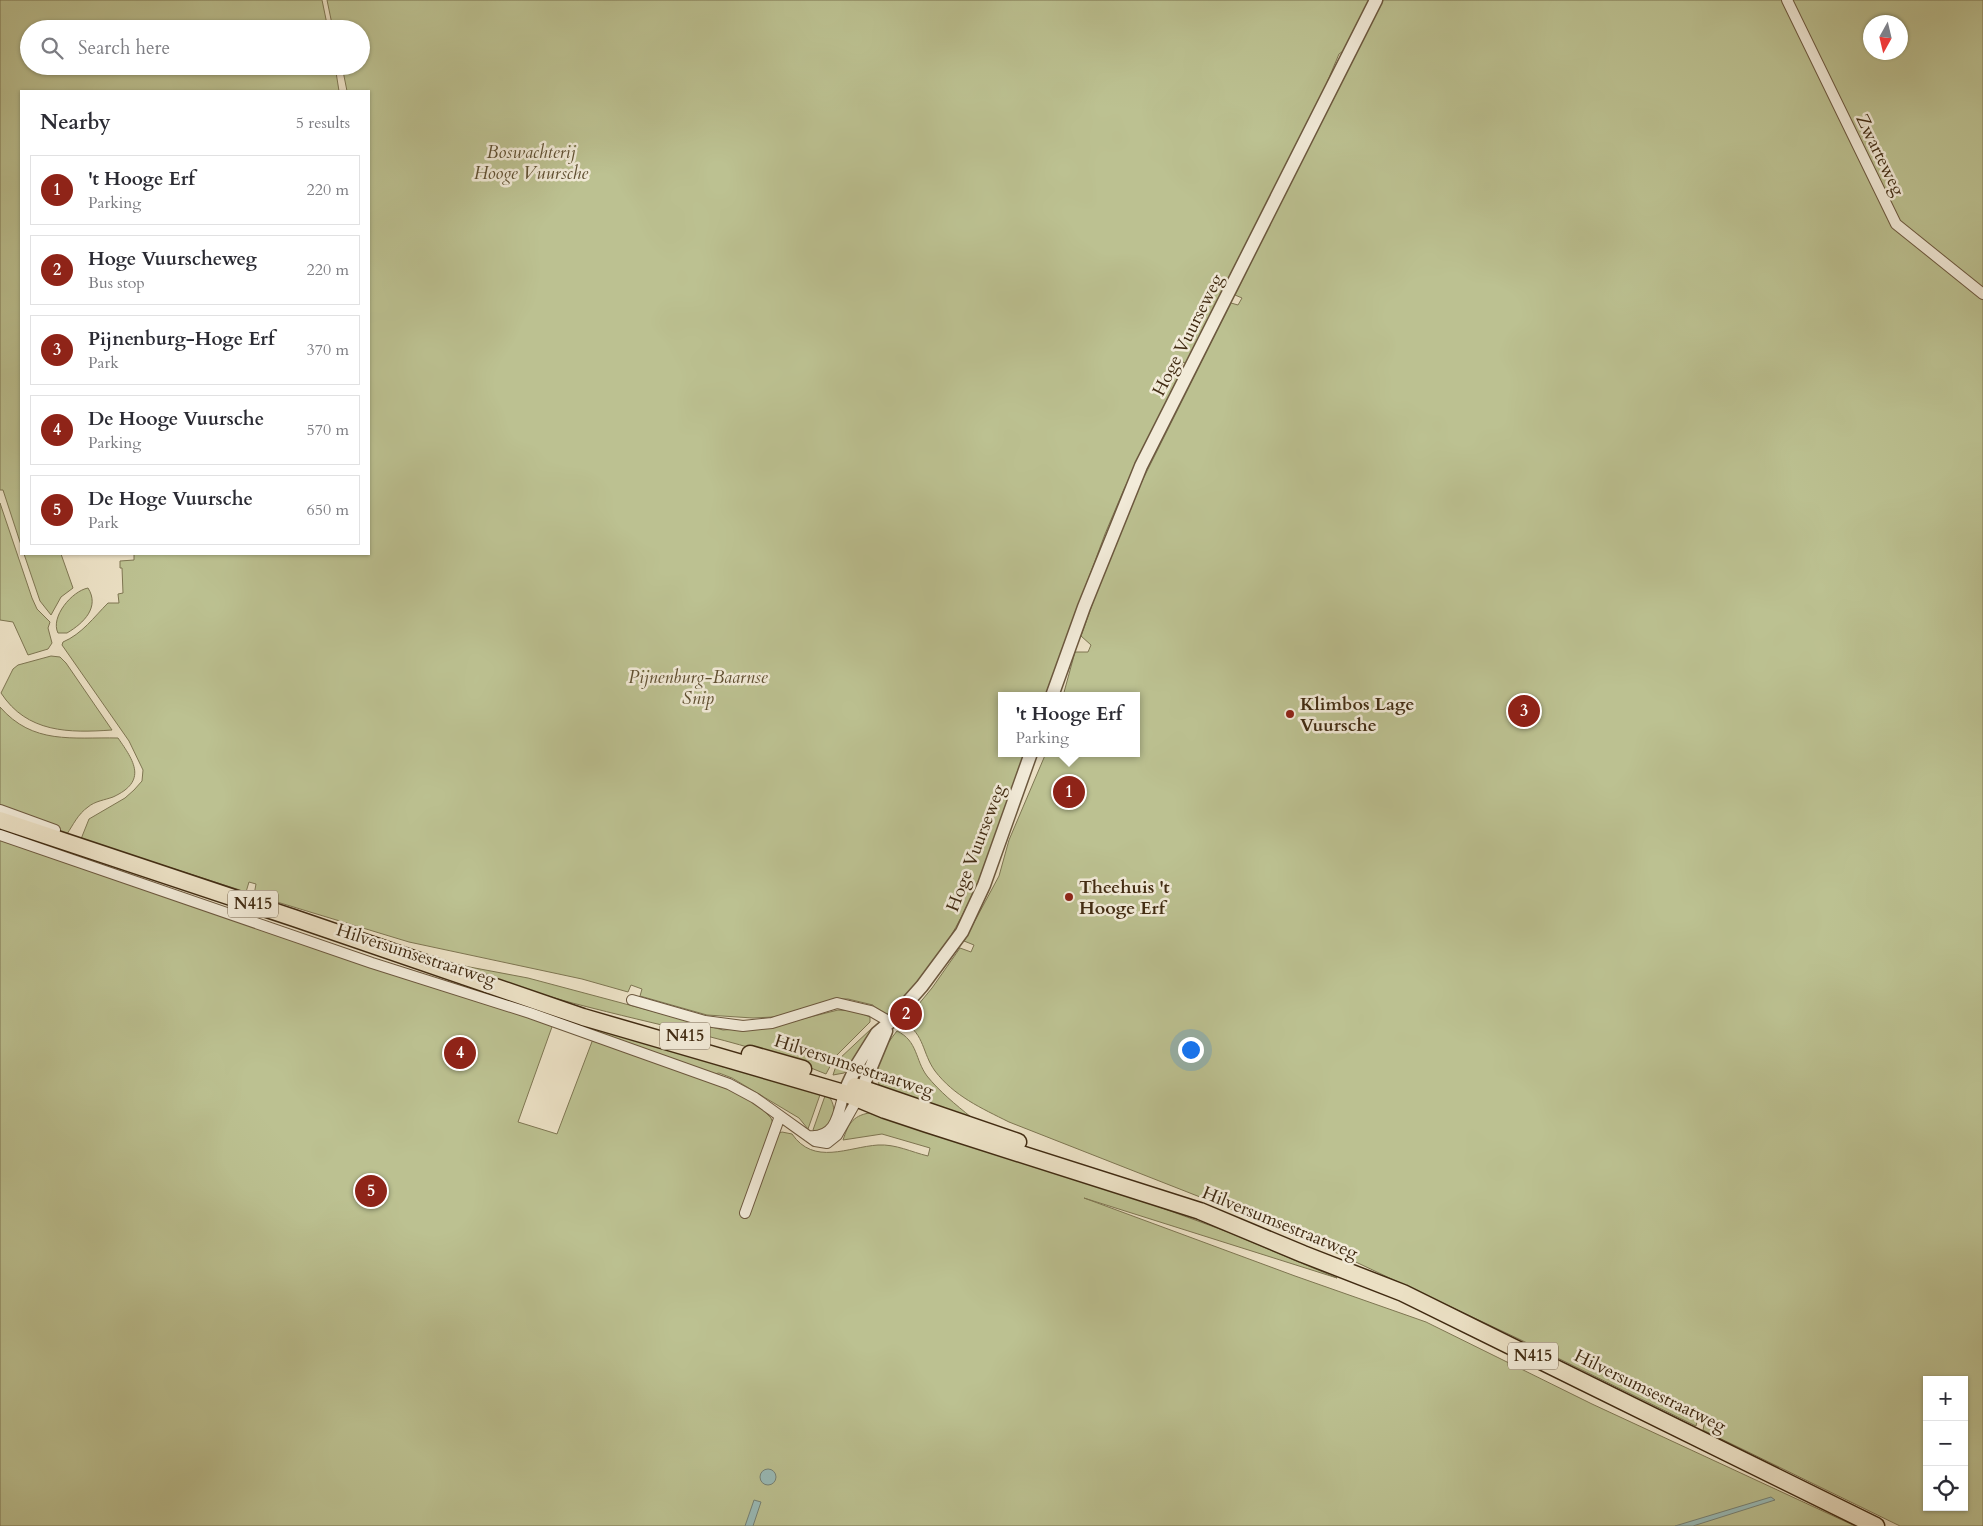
<!DOCTYPE html>
<meta charset="utf-8">
<style>
body{margin:0;font-family:Cardo,serif;background:#f2f2f3;color:#2b2b33}
.controls{position:absolute;right:15px;bottom:15px;display:grid;overflow:hidden;border-radius:0px;box-shadow:0 1px 4px #0004}
.controls button{width:45px;height:45px;display:grid;place-items:center;padding:0;border:0;border-bottom:1px solid #e1e1e2;background:#fff;color:#2b2b33;font:25px sans-serif}
.compass{position:absolute;left:1863px;top:15px;width:45px;height:45px;border-radius:50%;background:#fff;box-shadow:0 1px 4px #0004;rotate:188deg}
.you{position:absolute;left:1190px;top:1049px;width:18px;height:18px;margin:-12px;border:4px solid #fff;border-radius:50%;background:#1a73e8;box-shadow:0 0 0 8px #1a73e833}
.badge{display:grid;place-items:center;width:32px;height:32px;border-radius:50%;background:#8f2418;color:#fff;font-size:16px;font-weight:700}
.pin{position:absolute;translate:-50% -50%;border:2px solid #fff;box-shadow:0 1px 5px #0006}
.popup{position:absolute;left:998px;top:692px;width:142px;height:65px;box-sizing:border-box;display:grid;place-content:center;border-radius:0px;background:#fff;filter:drop-shadow(0 1px 4px #0005);font-size:16px;white-space:nowrap;color:#7c7c81}
.popup b{font-size:19px;color:#2b2b33}
.popup::after{content:'';position:absolute;left:50%;top:100%;margin-left:-10px;border:10px solid transparent;border-top-color:#fff}
.list{margin:0;padding:0;list-style:none}
h2{display:flex;justify-content:space-between;align-items:center;height:65px;margin:0;padding:0 20px;font-size:21px}
h2 small{font-size:16px;font-weight:400;color:#7c7c81}
.list li{display:grid;grid-template-columns:32px 1fr auto;gap:15px;align-items:center;box-sizing:border-box;height:70px;margin:0 10px 10px;padding:0 10px;border:1px solid #e1e1e2;border-radius:0px}
.list b{display:block;font-size:19px;white-space:nowrap}
.list p{margin:0;font-size:16px;white-space:nowrap;color:#7c7c81}
.list em{font-size:16px;font-style:normal;color:#7c7c81}
.icon{flex:none;width:28px;height:28px;fill:none;stroke:currentColor;stroke-width:2;stroke-linecap:round;stroke-linejoin:round}
.map{position:relative;flex:none;width:1983px;height:1526px;overflow:hidden}
.search{position:absolute;background:#fff;box-shadow:0 1px 4px #0004;left:20px;top:20px;width:350px;height:55px;display:flex;align-items:center;gap:12px;box-sizing:border-box;padding:0 18px;border-radius:28px;color:#7c7c81;font-size:19px}
.panel{position:absolute;background:#fff;box-shadow:0 1px 4px #0004;left:20px;top:90px;width:350px;height:465px;border-radius:0px}
.map>svg:first-child{display:block}
</style>
<div class="map">
<svg width="1983" height="1526" viewBox="0 0 1983 1526">
<rect width="100%" height="100%" fill="#ebe0c4"/>
<filter id="stains"><feTurbulence type="fractalNoise" baseFrequency=".004" numOctaves="4"/><feColorMatrix values="0 0 0 0 .2 0 0 0 0 .09 0 0 0 0 .02 0 0 0 .5 -.17"/></filter>
<radialGradient id="worn" r=".72"><stop offset=".6" stop-color="#630" stop-opacity="0"/><stop offset="1" stop-color="#630" stop-opacity=".3"/></radialGradient>
<path fill="#bcc191" stroke="#7e7652" fill-rule="evenodd" d="M0,0H322L328,29H29V66H335L339,91H21V545L3,490H0Z
M327,0H1372L1346,49L1339,54L1312,118L1187,364L1183,362L1180,369L1183,371L1124,489L1105,534L1045,696H1002V753H1025C1001,819 981,891 942,950C927,974 906,996 886,1017L874,1009L873,1005L848,999H834L794,1012L773,1017L753,1018L707,1015L640,996L642,989L631,985L628,992L582,979L409,942L254,895L256,884L249,882L246,892L81,839L89,819L125,798L134,790L142,781L143,770L129,741L62,645L63,642C82,634 94,617 108,603H119L118,594L123,593L122,568H120V561L134,560V554H369V91H347L342,66H361V29H333Z
M1383,0H1983V1526H1900L1703,1430L1705,1420L1698,1417L1696,1426L1521,1340L1307,1239L1009,1122C981,1108 954,1096 935,1071C922,1053 925,1035 904,1022L932,988L960,948L971,952L974,945L964,941L999,876L1009,840L1046,753H1136V696H1063L1075,652H1088L1091,645L1081,636L1112,549L1133,499L1231,303L1238,305L1242,298L1235,295L1347,68ZM1870,22H1900V52H1870ZM1927,1380H1964V1507H1927Z
M0,503L32,598L37,609L50,622L48,628L52,643L48,649L28,655L13,622L0,620Z
M24,554H61L73,588L61,597L51,615L40,601Z
M88,588C100,607 84,623 67,633H58C50,617 72,591 88,588Z
M51,656L60,657L66,663L112,730C69,733 27,733 1,693L13,669L18,665Z
M0,707C33,745 72,737 118,738C134,761 148,781 113,797C105,800 95,801 88,807C78,814 73,825 67,834L0,811Z
M0,838L553,1024L518,1122L557,1134L593,1039L696,1075L741,1095L759,1106L771,1118L777,1134L782,1132L792,1134C814,1166 848,1147 878,1145C896,1144 911,1152 928,1156L930,1148L882,1134L843,1140C848,1125 852,1116 869,1113L1154,1205L1228,1232L1337,1278L1084,1198L1295,1276L1426,1322L1592,1404L1855,1526H0Z
M443,962L528,978L723,1030L770,1027L838,1010L855,1011L870,1017V1022L835,1057L826,1074C751,1043 670,1028 592,1008C542,996 493,978 443,962Z
M477,986L821,1092L808,1129L799,1118L732,1078L719,1073L714,1074L482,992Z
M876,1028L844,1073L833,1075L838,1060L871,1029Z
M897,1031C918,1041 915,1060 927,1076C939,1091 956,1105 971,1117L880,1087C871,1067 885,1046 897,1031Z
M826,1093C840,1107 834,1127 816,1132L813,1130Z"/>
<path fill="#99bcb9" stroke="#768276" d="M760 1477a8 8 0 1 1 16 0a8 8 0 1 1-16 0Z
M1771,1497L1775,1500L1693,1526H1675Z
M754,1500L761,1502L753,1526H745Z"/>
<g fill="none" stroke-linecap="round" stroke-linejoin="round">
<defs>
<path id="minor" d="M1787,0L1896,224L1983,294
M0,810L55,830
M0,835L372,963L530,1013L729,1084L755,1098L815,1141L827,1143L837,1135L858,1098
M632,1000L705,1021L743,1026L772,1023L837,1003L871,1011L890,1022
M808,1136C836,1139 838,1115 844,1093
M745,1213L780,1116"/>
<path id="tertiary" d="M1052,696L1084,607L1141,466L1376,0
M844,1093L857,1065L877,1033L890,1022L922,986L962,932L984,885L1031,753
M859,1096L886,1031"/>
<path id="primary" d="M0,820L294,918L583,1017L844,1093L885,1110L927,1124L1200,1211L1303,1254L1403,1293L1876,1526
M750,1054L803,1069
M855,1086L1018,1142"/>
</defs>
<use href="#minor" stroke="#6c583e" stroke-width="12"/>
<use href="#tertiary" stroke="#6c583e" stroke-width="15"/>
<use href="#primary" stroke="#412b12" stroke-width="19"/>
<use href="#minor" stroke="#f2ebd9" stroke-width="10"/>
<use href="#tertiary" stroke="#f2ebd9" stroke-width="12"/>
<use href="#primary" stroke="#ebe0c4" stroke-width="16"/>
</g>
<g fill="#8f2418" stroke="#f2ebd9" stroke-width="2">
<circle cx="1290" cy="714" r="5"/>
<circle cx="1069" cy="897" r="5"/>
</g>
<g text-anchor="middle" dominant-baseline="central" stroke-width="5" stroke-linejoin="round" paint-order="stroke">
<g fill="#f2ebd9" stroke="#76654e" stroke-width="1">
<rect x="228" y="890.5" width="50" height="27" rx="4"/>
<rect x="660" y="1022.5" width="50" height="27" rx="4"/>
<rect x="1508" y="1342.5" width="50" height="27" rx="4"/>
</g>
<g font-size="16" font-weight="bold" fill="#412b12">
<text x="253" y="904">N415</text>
<text x="685" y="1036">N415</text>
<text x="1533" y="1356">N415</text>
</g>
<g font-size="18" font-style="italic" fill="#605032" stroke="#f2ebd9">
<text x="531" y="152">Boswachterij<tspan x="531" dy="21">Hooge Vuursche</tspan></text>
<text x="698" y="677">Pijnenburg-Baarnse<tspan x="698" dy="21">Snip</tspan></text>
</g>
<g font-size="18" fill="#412b12" stroke="#f2ebd9">
<text transform="translate(1880 155) rotate(64)">Zwarteweg</text>
<text transform="translate(1188 335) rotate(-63)">Hoge Vuurseweg</text>
<text transform="translate(976 848) rotate(-69)">Hoge Vuurseweg</text>
<text transform="translate(416 955) rotate(18)">Hilversumsestraatweg</text>
<text transform="translate(854 1066) rotate(18)">Hilversumsestraatweg</text>
<text transform="translate(1280 1223) rotate(22)">Hilversumsestraatweg</text>
<text transform="translate(1650 1391) rotate(26)">Hilversumsestraatweg</text>
</g>
<g font-size="18" font-weight="bold" fill="#412b12" stroke="#f2ebd9" text-anchor="start">
<text x="1300" y="704">Klimbos Lage<tspan x="1300" dy="21">Vuursche</tspan></text>
<text x="1079" y="887">Theehuis 't<tspan x="1079" dy="21">Hooge Erf</tspan></text>
</g>
</g>
<rect width="100%" height="100%" filter="url(#stains)"/>
<rect width="100%" height="100%" fill="url(#worn)"/>
</svg>
<div class="controls">
<button>+</button>
<button>−</button>
<button><svg class="icon" aria-label="locate" viewBox="0 0 24 24"><circle cx="12" cy="12" r="6"/><path d="M12 2v4M12 18v4M2 12h4M18 12h4"/></svg></button>
</div>
<svg class="compass" viewBox="-18 -18 36 36"><path d="M0-13l5 13h-10z" fill="#e53935"/><path d="M0 13l5-13h-10z" fill="#7c7c81"/></svg>
<div class="you"></div>
<div class="pin badge" style="left:1069px;top:792px">1</div>
<div class="popup"><b>'t Hooge Erf</b>Parking</div>
<div class="pin badge" style="left:906px;top:1014px">2</div>
<div class="pin badge" style="left:1524px;top:711px">3</div>
<div class="pin badge" style="left:460px;top:1053px">4</div>
<div class="pin badge" style="left:371px;top:1191px">5</div>
<div class="search"><svg class="icon" aria-label="search" viewBox="0 0 24 24"><circle cx="10" cy="10" r="6"/><path d="M15 15l6 6"/></svg>Search here</div>
<section class="panel">
<h2>Nearby<small>5 results</small></h2>
<ul class="list">
<li><span class="badge">1</span><div><b>'t Hooge Erf</b><p>Parking</p></div><em>220 m</em></li>
<li><span class="badge">2</span><div><b>Hoge Vuurscheweg</b><p>Bus stop</p></div><em>220 m</em></li>
<li><span class="badge">3</span><div><b>Pijnenburg-Hoge Erf</b><p>Park</p></div><em>370 m</em></li>
<li><span class="badge">4</span><div><b>De Hooge Vuursche</b><p>Parking</p></div><em>570 m</em></li>
<li><span class="badge">5</span><div><b>De Hoge Vuursche</b><p>Park</p></div><em>650 m</em></li>
</ul>
</section>
</div>
